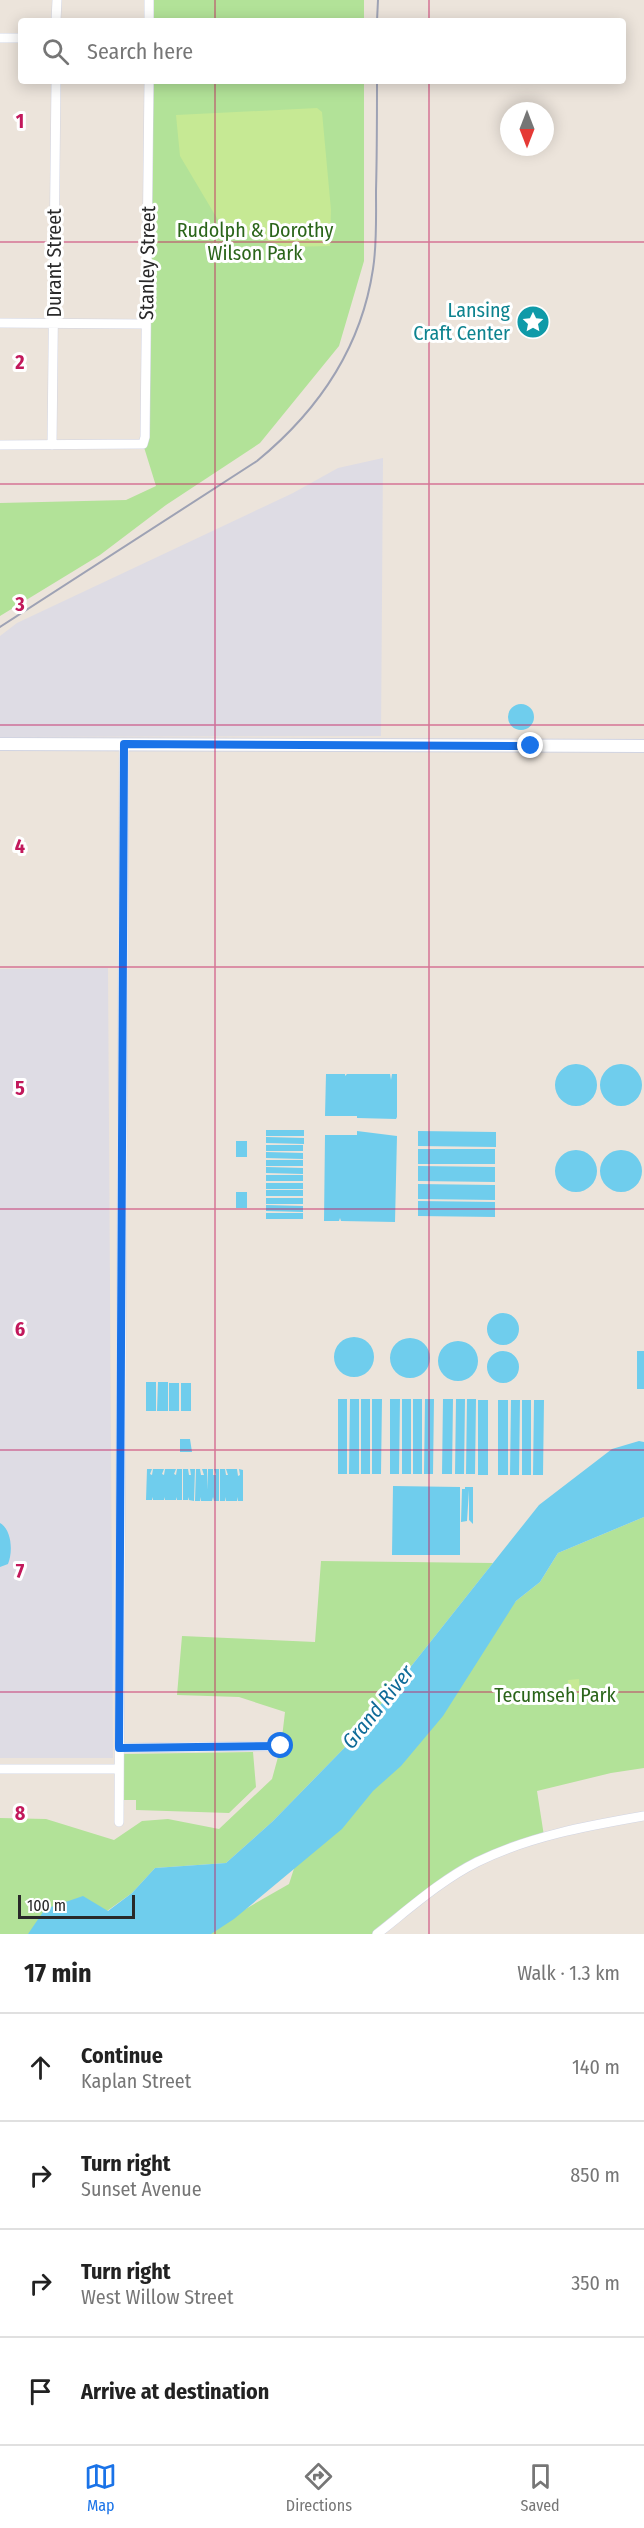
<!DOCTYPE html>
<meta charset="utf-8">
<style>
body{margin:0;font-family:"Fira Sans Condensed",sans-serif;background:#f2f2f2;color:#222}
.compass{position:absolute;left:500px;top:102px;width:54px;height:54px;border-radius:50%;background:#fff;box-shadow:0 3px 15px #0003;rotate:180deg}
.scale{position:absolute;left:18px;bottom:15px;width:117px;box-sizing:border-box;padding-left:6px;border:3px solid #292929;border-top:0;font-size:16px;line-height:21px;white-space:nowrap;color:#292929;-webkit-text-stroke:4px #fff;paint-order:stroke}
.stop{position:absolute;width:18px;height:18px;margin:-14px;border:4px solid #1a73e8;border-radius:50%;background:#fff}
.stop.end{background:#1a73e8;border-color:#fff;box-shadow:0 2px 6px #0008}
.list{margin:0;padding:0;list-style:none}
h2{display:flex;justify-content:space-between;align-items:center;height:78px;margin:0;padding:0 24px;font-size:26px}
h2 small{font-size:20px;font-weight:400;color:#767676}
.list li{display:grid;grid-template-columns:39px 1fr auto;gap:18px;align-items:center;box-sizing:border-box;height:108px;padding:0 24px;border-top:2px solid #e0e0e0}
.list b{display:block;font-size:22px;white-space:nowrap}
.list p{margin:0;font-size:20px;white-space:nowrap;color:#767676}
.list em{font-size:20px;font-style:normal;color:#767676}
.icon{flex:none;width:33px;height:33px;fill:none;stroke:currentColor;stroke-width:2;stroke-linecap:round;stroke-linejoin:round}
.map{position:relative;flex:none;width:644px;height:1934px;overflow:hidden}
.search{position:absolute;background:#fff;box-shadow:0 3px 15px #0003;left:18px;right:18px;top:18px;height:66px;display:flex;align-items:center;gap:15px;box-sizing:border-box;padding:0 21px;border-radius:6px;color:#767676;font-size:22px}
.sheet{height:510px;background:#fff}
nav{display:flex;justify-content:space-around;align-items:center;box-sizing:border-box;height:84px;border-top:2px solid #e0e0e0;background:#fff;font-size:16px;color:#767676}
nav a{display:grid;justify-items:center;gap:3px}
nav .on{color:#1a73e8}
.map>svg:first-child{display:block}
</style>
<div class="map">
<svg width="644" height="1934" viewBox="0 0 644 1934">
<rect width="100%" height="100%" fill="#ece4db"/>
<path fill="#dedce4" d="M383,458L381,736L0,737V636L17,623L293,493L338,468Z
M108,968L113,1758H0V969Z"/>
<path fill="#b2e298" d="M148,0H364V21H148Z
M147,81H364V261L339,346L260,443L166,505L100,555L0,616V503L126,500L156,486L143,444Z
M644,1517V1768L611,1773L537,1791L544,1836L476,1862L377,1934H202L289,1884L301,1847L516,1601L540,1582L558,1553Z
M321,1561L493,1563L355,1737L273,1821L226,1863L155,1868L132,1893L107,1911L28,1934H0V1818L46,1819L114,1840L142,1821L168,1819L219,1829L272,1779L281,1746L285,1712L239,1697L177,1695L182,1636L315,1642Z
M253,1752L256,1787L229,1813L136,1810V1800H124V1754Z"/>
<path fill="#c6e994" d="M317,108L322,112L331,210L330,246L286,247L221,225L180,156L176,115Z
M579,1679L580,1694H569L568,1680Z"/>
<path fill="#6fcded" d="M508 717a13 13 0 1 1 26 0a13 13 0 1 1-26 0Z
M555 1085a21 21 0 1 1 42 0a21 21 0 1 1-42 0Z
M600 1085a21 21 0 1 1 42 0a21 21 0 1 1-42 0Z
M326,1074H345V1076L347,1074H390L391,1080L392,1074H397V1117L396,1119L357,1118V1116H325Z
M266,1130H304V1136H266Z
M357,1131L397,1136L395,1222L341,1221L340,1218L339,1221H324L325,1135H357Z
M418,1131L496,1132V1147L418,1146Z
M266,1137L304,1138V1144L266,1143Z
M236,1141H247V1157H236Z
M266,1145H303V1151H266Z
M418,1149H495V1164H418Z
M600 1171a21 21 0 1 1 42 0a21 21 0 1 1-42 0Z
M555 1171a21 21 0 1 1 42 0a21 21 0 1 1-42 0Z
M266,1152L303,1153V1159L266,1158Z
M266,1160H303V1166H266Z
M418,1166L495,1167V1182L418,1181Z
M266,1167L303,1168V1174L266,1173Z
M266,1175H303V1181H266Z
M266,1183H303V1189H266Z
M418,1184L495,1185V1200L418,1199Z
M266,1190H303V1196H266Z
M236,1192H247V1208H236Z
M266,1198H303V1204H266Z
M418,1201L495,1202V1217L418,1216Z
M266,1205L303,1206V1212L266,1211Z
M266,1213H303V1219H266Z
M487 1329a16 16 0 1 1 32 0a16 16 0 1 1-32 0Z
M334 1357a20 20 0 1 1 40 0a20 20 0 1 1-40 0Z
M390 1358a20 20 0 1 1 40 0a20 20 0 1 1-40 0Z
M438 1361a20 20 0 1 1 40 0a20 20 0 1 1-40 0Z
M487 1367a16 16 0 1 1 32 0a16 16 0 1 1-32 0Z
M637,1351H644V1389H637Z
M146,1382H156V1411H146Z
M158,1382H168V1411H157Z
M169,1383H179V1411H169Z
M181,1383H191V1411H181Z
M338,1399H347V1474H338Z
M350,1399H359V1474H349Z
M361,1399H370V1474H361Z
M372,1399H382L381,1474H372Z
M390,1399H400L399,1474H390Z
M402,1399H411V1474H402Z
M413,1399H422V1474H413Z
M425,1399H434L433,1474H424Z
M443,1399H453L452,1474H442Z
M456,1399H465L464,1474H455Z
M467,1399H476L475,1474H466Z
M478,1400H488V1475H478Z
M498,1400H508V1475H498Z
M511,1400H520L519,1475H510Z
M522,1400H531V1475H522Z
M534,1400H544L543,1475H533Z
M180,1439H190L192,1452H180Z
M639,1441L644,1442V1517L558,1553L540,1582L516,1601L443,1716L401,1766L373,1791L342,1829L234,1919L211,1934H28L45,1909L83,1896L108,1911L132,1893L155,1868L226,1863L273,1821L355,1737L539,1505L612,1449Z
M147,1469H152L150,1474L152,1475L153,1469H164L162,1474L164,1475L165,1469H176L174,1474L176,1475L177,1469H182V1500H177L176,1497V1500H165L164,1497V1500H153L152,1497V1500H146Z
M183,1469H188L189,1475H191L190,1469H195L194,1501L189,1500V1497L188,1500H183Z
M196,1469H200L201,1475H204L202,1469H207V1490L208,1469H213V1475H216L214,1469H219V1501H214L213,1497L212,1501H201V1497L200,1501H195Z
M220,1469H225L226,1475H228L226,1469H237L238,1476L240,1475L239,1469L243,1470V1501H238V1497L237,1501H226L225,1497V1501H220Z
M393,1486L460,1487V1555H392Z
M465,1487H473V1524L469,1520V1490L467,1521L461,1522L462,1489H465Z
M0,1523C12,1530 13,1552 8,1564L0,1567Z"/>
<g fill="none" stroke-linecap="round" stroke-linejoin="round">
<defs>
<path id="minor" d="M56,21L57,0
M149,21V0
M0,38H21
M0,323L146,324
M0,445L143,444L145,437L149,81
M52,445L56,81
M119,1748L281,1746
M0,1769H119
M119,1822L124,744
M377,1934C409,1909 441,1880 477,1862C530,1836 587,1826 644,1816"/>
<path id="tertiary" d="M0,744L644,746"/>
</defs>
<use href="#minor" stroke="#d1d4e2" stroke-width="10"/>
<use href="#tertiary" stroke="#d1d4e2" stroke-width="14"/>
<use href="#minor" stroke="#fff" stroke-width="9"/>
<use href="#tertiary" stroke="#fff" stroke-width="12"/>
<path stroke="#9ea2b4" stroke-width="2" d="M377,21L378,0
M0,627L257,461C318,411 361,349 373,269C377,244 376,217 376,191C377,154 377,118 377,81"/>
</g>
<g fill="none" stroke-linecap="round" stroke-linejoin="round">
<path stroke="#1a73e8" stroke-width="8" d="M281,1746L119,1748L124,744L531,746"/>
</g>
<path fill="none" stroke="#c2185b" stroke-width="1.5" stroke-opacity="0.55" d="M215,0V21M429,0V21M215,81V1934M429,81V1934M0,242H644M0,484H644M0,725H644M0,967H644M0,1209H644M0,1450H644M0,1692H644"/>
<defs>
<symbol id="sight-disc" viewBox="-11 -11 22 22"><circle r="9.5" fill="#0f9aa8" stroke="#fff"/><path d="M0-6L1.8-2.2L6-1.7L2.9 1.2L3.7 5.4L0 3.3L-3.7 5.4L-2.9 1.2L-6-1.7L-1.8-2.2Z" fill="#fff"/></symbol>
</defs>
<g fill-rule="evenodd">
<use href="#sight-disc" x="514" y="303" width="38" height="38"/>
</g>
<g text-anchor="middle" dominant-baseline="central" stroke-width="6" stroke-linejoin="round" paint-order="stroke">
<g font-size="20" fill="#2b651a" stroke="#fff">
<text x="255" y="230">Rudolph &amp; Dorothy<tspan x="255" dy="23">Wilson Park</tspan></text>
<text x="555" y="1695">Tecumseh Park</text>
</g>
<g font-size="20" fill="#292929" stroke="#fff">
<text transform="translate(54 263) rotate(-90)">Durant Street</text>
<text transform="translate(147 263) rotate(-89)">Stanley Street</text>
</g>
<g font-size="20" fill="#0d838f" stroke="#fff" text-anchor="end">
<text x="510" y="310">Lansing<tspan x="510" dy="23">Craft Center</tspan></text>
</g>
<g font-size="21" font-style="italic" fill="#0f6b98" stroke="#fff">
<text transform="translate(378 1707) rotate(-51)">Grand River</text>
</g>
</g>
<g font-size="20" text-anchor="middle" font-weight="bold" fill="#c2185b" stroke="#fff" stroke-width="6" stroke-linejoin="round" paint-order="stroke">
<text x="20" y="128">1</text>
<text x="20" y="369">2</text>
<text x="20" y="611">3</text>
<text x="20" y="853">4</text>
<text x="20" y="1095">5</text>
<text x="20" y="1336">6</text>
<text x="20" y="1578">7</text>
<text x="20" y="1820">8</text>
</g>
</svg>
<svg class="compass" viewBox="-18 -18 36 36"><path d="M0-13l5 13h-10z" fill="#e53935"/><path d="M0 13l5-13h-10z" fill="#767676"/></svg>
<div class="scale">100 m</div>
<div class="stop" style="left:281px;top:1746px"></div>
<div class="stop end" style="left:531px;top:746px"></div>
<div class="search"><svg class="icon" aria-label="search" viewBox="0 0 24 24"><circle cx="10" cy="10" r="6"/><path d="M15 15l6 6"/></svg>Search here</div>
</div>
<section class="sheet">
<h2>17 min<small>Walk · 1.3 km</small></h2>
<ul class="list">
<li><svg class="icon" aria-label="ahead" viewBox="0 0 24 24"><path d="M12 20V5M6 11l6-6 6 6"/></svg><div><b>Continue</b><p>Kaplan Street</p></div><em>140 m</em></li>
<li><svg class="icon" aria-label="right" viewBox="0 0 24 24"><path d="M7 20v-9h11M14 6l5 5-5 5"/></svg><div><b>Turn right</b><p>Sunset Avenue</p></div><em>850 m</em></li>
<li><svg class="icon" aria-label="right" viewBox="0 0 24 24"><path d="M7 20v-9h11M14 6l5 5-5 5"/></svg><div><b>Turn right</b><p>West Willow Street</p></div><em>350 m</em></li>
<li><svg class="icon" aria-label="arrive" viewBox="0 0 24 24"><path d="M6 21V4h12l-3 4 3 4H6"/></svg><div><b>Arrive at destination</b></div></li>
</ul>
</section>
<nav>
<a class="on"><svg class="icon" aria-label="map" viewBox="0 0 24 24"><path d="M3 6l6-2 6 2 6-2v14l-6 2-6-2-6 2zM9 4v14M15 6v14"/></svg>Map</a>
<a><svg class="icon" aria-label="directions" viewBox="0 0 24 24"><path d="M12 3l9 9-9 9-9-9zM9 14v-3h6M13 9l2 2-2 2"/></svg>Directions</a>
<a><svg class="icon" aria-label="saved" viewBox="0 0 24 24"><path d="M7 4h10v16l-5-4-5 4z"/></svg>Saved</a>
</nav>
